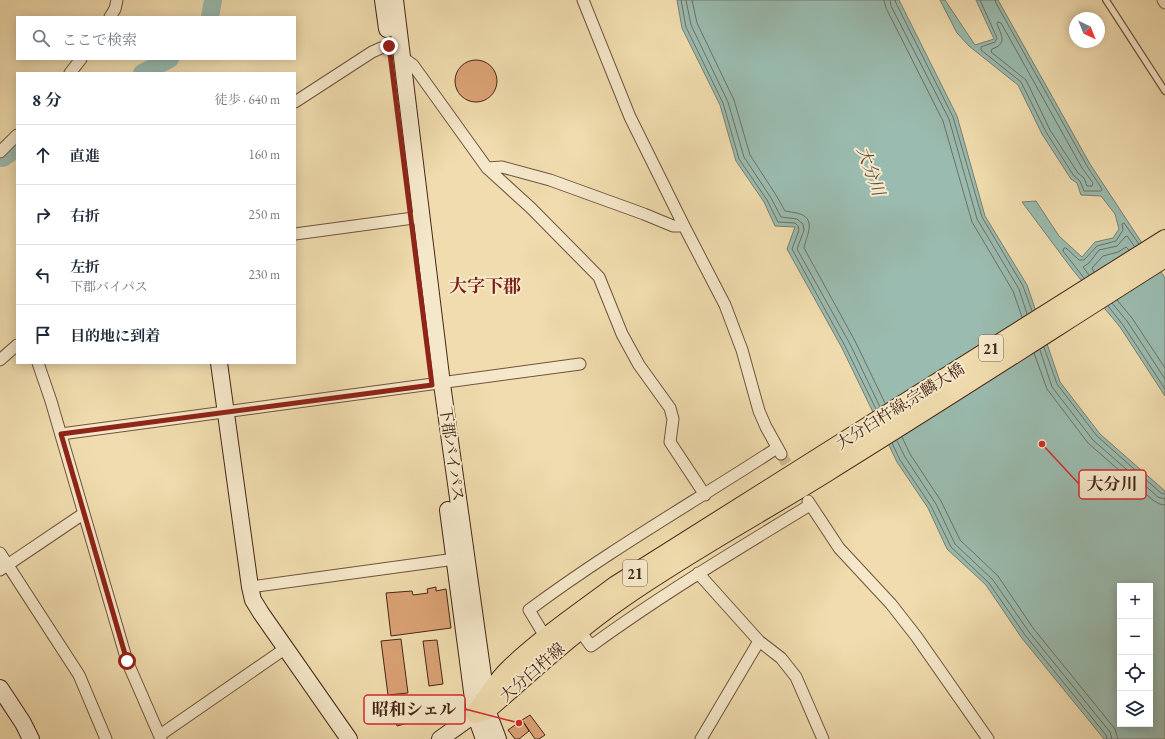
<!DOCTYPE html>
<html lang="ja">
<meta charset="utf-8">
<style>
body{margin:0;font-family:"EB Garamond","Noto Serif JP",serif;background:#f6f6f7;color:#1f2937}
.controls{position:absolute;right:12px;bottom:12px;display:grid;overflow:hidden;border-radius:0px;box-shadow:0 2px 10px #0003}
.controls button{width:36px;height:36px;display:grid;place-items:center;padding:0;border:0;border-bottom:1px solid #e0e1e3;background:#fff;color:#1f2937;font:20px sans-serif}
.compass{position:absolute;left:1069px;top:12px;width:36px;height:36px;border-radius:50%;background:#fff;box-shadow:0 2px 10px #0003;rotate:137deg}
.stop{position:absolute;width:12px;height:12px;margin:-9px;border:3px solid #8f2418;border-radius:50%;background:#fff}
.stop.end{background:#8f2418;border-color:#fff;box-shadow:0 1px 4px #0008}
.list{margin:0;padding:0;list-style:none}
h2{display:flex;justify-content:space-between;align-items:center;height:52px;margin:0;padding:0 16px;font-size:17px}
h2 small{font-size:13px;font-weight:400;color:#747a83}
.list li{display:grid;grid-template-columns:26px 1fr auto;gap:12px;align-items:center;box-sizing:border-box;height:60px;padding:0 16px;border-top:1px solid #e0e1e3}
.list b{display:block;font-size:15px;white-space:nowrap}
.list p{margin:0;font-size:13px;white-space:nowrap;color:#747a83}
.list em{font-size:13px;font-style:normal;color:#747a83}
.icon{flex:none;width:22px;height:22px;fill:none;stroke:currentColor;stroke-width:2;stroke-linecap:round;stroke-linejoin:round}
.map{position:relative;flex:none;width:1165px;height:739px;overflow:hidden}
.search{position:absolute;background:#fff;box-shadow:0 2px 10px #0003;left:16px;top:16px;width:280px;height:44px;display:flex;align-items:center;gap:10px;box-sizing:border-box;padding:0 14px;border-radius:0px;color:#747a83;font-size:15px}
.panel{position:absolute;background:#fff;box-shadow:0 2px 10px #0003;left:16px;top:72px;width:280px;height:292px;border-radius:0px}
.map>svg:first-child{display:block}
</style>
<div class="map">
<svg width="1165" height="739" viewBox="0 0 1165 739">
<rect width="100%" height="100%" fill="#f0dcae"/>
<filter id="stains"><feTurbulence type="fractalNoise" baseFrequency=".005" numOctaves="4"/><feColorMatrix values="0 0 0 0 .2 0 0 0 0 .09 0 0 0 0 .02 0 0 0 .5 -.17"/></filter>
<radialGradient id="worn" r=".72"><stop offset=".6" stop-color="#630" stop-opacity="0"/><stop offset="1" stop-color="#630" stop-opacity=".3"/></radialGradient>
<path fill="#9abbaf" stroke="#787f72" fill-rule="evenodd" d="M677,0H899L957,116L985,216L1027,285L1060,382L1100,434L1165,491V739H1104L1021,637L986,585L947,549L928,508L897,462L842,348L787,249L795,227L775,226L764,202L736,161L720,105L682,28ZM1120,586H1150V724H1120Z
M940,0H945L975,45L994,39L976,0H998L1090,164L1165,278V396L1120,327L1072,269L1022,202L1036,201L1059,236L1082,257L1095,242L1113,238L1119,229L1115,214L1101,196L1081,195L1077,183L1071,179L1042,134L1018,85L969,46L957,33Z"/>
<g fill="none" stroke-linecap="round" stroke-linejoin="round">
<path stroke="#707063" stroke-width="1" d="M681,0L686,27L723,103L739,159L767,200L778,222L795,223L798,226L799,230L792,249L845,346L876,409
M686,0L691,25L728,102L744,157L771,198L781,217L797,219L803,224L804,230L797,249L850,344L880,407
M692,0L697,23L734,100L750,155L776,195L785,211C789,212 793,212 797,213C818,218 806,236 804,248L855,341L885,403
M884,0L886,8L943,121L972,222L1013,291L1022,317
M890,0L891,6L949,119L977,219L1019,289L1027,314
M895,0L896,3L953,117L982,217L1023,286L1032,311
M980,0L997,38L995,42L981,47V50L1021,82L1046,132L1074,176L1080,181L1084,191H1101L1102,189L1087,166L996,3L995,0
M998,22L1001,23L1082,168L1093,183L1092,186H1087L1084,178L1078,173L1050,130L1026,80L991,52L992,49C1007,44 1002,36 997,24Z
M1094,272L1092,268L1103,256L1118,252L1126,247L1129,250
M1089,275L1083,267L1089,263L1099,250L1117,246L1126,236L1128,237L1134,246
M1084,278L1063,251L1064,248H1066L1079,260H1084L1097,246L1116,241L1123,230L1122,224L1124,223L1139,244
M1117,300L1132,318L1165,368
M1112,303L1127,321L1165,379
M1108,306L1123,325L1165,389
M1044,347L1057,384L1097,436L1161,493L1165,494
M1040,350L1052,387L1093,440L1158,497L1165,499
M1034,353L1047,389L1088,443L1154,501L1160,504L1165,505
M902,437L910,454L941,501L960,540L998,576L1033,628L1115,729L1118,739
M897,441L905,457L936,504L955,544L993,580L1029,632L1110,732L1112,739
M892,443L900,460L931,506L951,547L989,583L1025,635L1106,735L1107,739"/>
<path stroke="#787f72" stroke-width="3" d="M0,159L3,158"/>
<path stroke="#9abbaf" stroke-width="18" d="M210,17L213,0
M142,73L170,59
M3,158L17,148"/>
</g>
<path fill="#dba274" stroke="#462517" d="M455 81a21 21 0 1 1 42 0a21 21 0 1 1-42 0Z
M436,587V591L446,589L451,628L391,636L386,593L412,591L413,595L428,593L427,589Z
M401,639L408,693L388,695L381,641Z
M437,640L443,684L429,686L423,641Z
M399,704L404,724L397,726L392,705Z
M530,715L545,735L539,739H535L522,720Z
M522,720L529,731L519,739H515L508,730Z"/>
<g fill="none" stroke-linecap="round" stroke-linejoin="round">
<path stroke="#ceb790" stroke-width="11" stroke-dasharray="11 5.5" stroke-linecap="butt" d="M781,454L795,478"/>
<defs>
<path id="lane" d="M1106,0L1165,91"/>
<path id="street" d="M583,0L630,117L684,226L725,305L742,350L759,411L766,427L781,454
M1163,0L1165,3
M110,17L115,9L117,0
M402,57L413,65L487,168L531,208L599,277L622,334L639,365L670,408L673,419L670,442L705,495
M70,73L81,59
M295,102L372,52L381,48L389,46
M0,152L17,135
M487,168L502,167L550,180L644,214L673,226H684
M295,234L421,217
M0,360L17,345
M38,363L51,401L127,661L161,739
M61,434L580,364
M808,501L839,548L891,604L916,636L988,739
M0,553L79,675L106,739
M0,570L83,514
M698,573L759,641L781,658L796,677L823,739
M250,587L455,559
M580,631L591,646C661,595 736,550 810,505
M546,638L529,610C608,551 694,502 777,448
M160,735L286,648
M701,739L759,641"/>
<path id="secondary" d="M383,0L387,29
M395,0L442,384L486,697L487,710L498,739
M219,363L250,587L253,600L261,613L349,739
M448,510L475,714L484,739
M0,688L23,723L31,739
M440,739L475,714"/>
<path id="primary" d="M480,713L487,710C531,672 575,631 623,598C689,552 760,514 829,471C942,401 1053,329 1165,258
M475,714C485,699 495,683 508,670C540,639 580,612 616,585L1165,239"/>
</defs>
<use href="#lane" stroke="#70533d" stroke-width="8"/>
<use href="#street" stroke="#70533d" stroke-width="13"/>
<use href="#secondary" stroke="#462517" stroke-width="18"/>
<use href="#primary" stroke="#462517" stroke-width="20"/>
<use href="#lane" stroke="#f5e8ca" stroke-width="5.5"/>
<use href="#street" stroke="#f5e8ca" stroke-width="11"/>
<use href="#secondary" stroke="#f5e8ca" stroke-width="16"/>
<use href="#primary" stroke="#f0dcae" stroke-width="18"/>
</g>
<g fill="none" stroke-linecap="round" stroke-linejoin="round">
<path stroke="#8f2418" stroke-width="5" d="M127,661L61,434L432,385L389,46"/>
</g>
<g text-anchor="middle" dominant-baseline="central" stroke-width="4" stroke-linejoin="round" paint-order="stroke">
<g fill="#f5e8ca" stroke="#7a604d" stroke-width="1">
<rect x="979" y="335" width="24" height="26" rx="3"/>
<rect x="623" y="560" width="24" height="26" rx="3"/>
</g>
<g font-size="15" font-weight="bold" fill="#462517">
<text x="991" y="348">21</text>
<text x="635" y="573">21</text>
</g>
<g font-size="16" fill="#462517" stroke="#f5e8ca">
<text transform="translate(900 406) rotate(-32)">大分臼杵線;宗麟大橋</text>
<text transform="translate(452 454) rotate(82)">下郡バイパス</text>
<text transform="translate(532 672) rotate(-41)">大分臼杵線</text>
</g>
<g font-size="17" font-style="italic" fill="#5b4a3d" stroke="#f5e8ca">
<text transform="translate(871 171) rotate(70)">大分川</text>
</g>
<g font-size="18" font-weight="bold" fill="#7a1f14" stroke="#f5e8ca">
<text x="485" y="285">大字下郡</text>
</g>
</g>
<path fill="none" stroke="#d62828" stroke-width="1.5" d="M1042 444L1079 484M519 723L465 709"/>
<g fill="#d62828" stroke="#f5e8ca" stroke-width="1.5">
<circle cx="1042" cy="444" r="4"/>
<circle cx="519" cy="723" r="4"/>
</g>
<g fill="#f5e8ca" stroke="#d62828" stroke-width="1.5">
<rect x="1079" y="470" width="67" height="29" rx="4"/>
<rect x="364" y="695" width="101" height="29" rx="4"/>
</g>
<g font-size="17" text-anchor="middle" font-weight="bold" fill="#462517">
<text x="1112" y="490">大分川</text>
<text x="414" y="715">昭和シェル</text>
</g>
<rect width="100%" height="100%" filter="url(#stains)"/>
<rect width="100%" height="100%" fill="url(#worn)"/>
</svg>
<div class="controls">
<button>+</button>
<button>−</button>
<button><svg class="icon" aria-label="locate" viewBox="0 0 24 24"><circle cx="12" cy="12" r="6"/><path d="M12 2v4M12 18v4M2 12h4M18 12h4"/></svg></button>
<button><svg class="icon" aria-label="layers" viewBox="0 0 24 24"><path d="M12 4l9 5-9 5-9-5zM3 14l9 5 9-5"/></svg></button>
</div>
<svg class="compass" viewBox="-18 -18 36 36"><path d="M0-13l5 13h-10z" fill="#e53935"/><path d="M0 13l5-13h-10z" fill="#747a83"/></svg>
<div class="stop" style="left:127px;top:661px"></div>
<div class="stop end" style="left:389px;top:46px"></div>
<div class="search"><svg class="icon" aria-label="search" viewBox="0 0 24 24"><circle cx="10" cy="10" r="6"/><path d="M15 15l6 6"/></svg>ここで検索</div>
<section class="panel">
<h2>8 分<small>徒歩 · 640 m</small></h2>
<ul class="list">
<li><svg class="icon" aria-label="ahead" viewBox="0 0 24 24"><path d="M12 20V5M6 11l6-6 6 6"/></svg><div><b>直進</b></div><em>160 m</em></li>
<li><svg class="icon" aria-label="right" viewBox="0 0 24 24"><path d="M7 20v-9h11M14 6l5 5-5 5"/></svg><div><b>右折</b></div><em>250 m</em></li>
<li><svg class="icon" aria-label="left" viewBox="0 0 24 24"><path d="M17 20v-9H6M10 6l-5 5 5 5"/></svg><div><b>左折</b><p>下郡バイパス</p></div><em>230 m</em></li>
<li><svg class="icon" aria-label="arrive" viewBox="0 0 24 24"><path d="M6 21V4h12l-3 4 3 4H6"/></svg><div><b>目的地に到着</b></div></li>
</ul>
</section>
</div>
